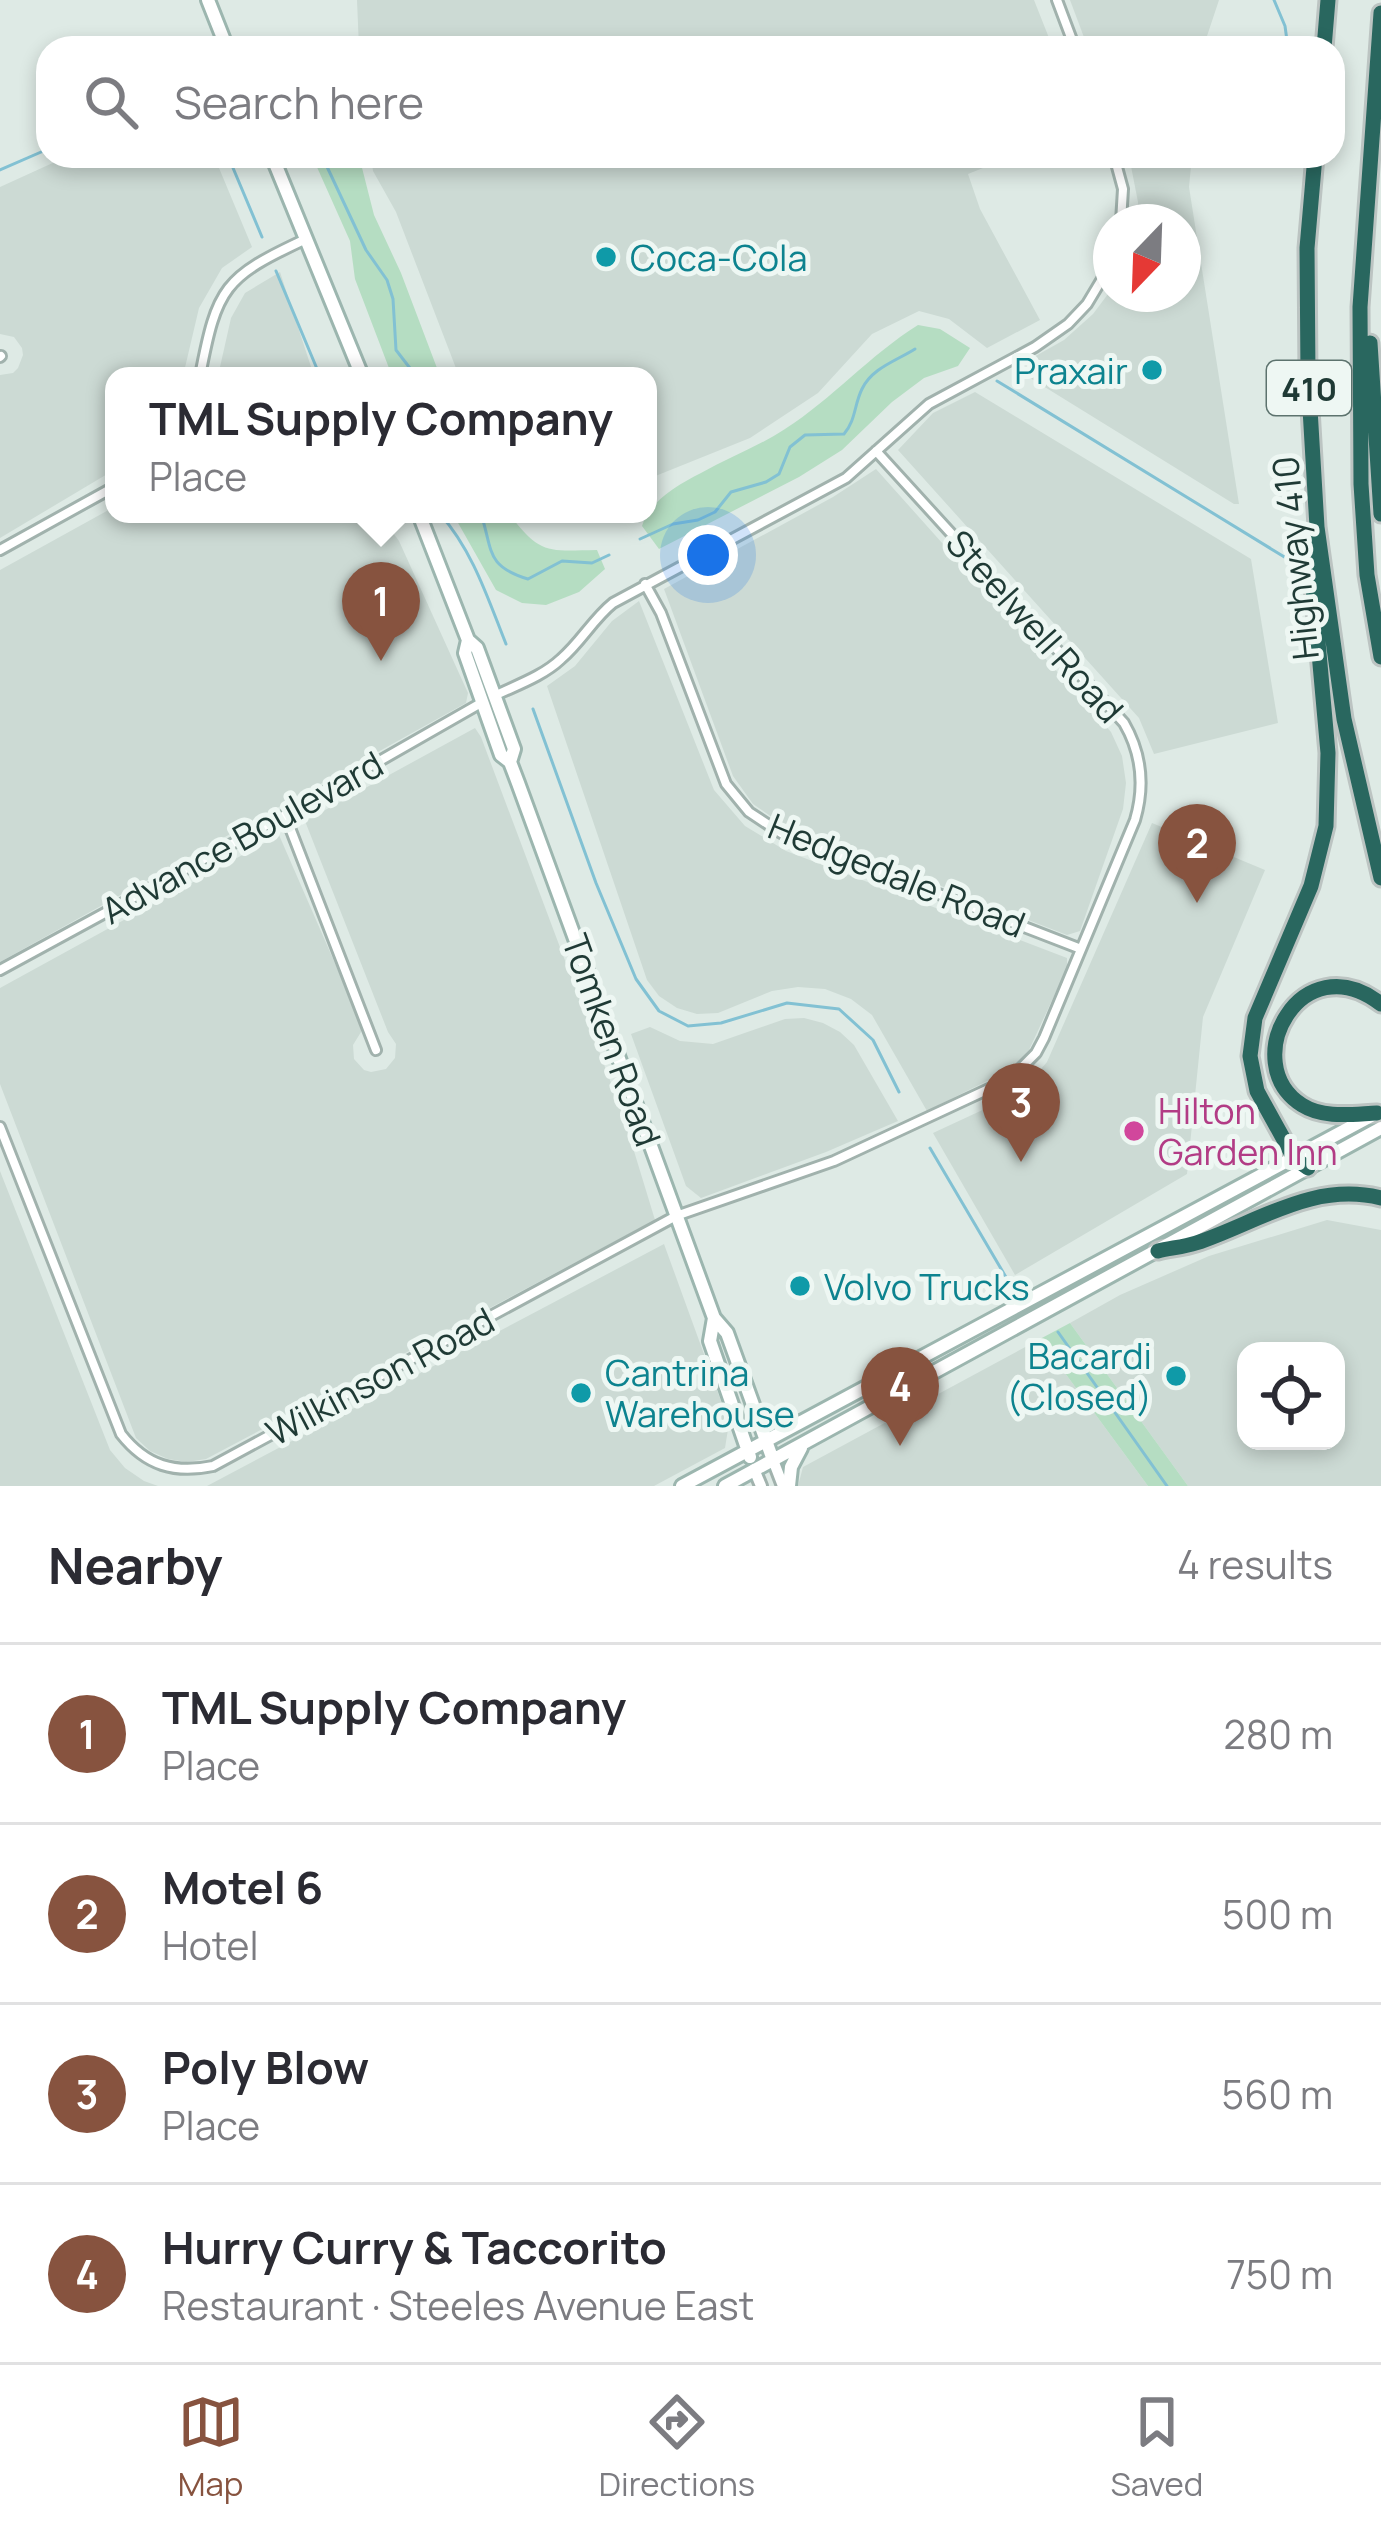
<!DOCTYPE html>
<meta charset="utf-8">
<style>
body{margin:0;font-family:Manrope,sans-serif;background:#f2f2f3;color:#2b2b33}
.controls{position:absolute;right:36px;bottom:36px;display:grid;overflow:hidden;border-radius:24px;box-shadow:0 6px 18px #0003}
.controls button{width:108px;height:108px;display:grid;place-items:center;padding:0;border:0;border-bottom:3px solid #e1e1e2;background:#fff;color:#2b2b33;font:60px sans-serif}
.compass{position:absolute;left:1093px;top:204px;width:108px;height:108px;border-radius:50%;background:#fff;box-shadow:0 6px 18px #0003;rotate:203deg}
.you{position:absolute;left:708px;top:555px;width:42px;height:42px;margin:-30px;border:9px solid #fff;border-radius:50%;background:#1a73e8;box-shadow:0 0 0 18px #1a73e833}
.badge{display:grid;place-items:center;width:78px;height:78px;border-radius:50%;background:#87533f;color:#fff;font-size:39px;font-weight:700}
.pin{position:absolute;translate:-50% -99px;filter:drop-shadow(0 3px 6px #0008)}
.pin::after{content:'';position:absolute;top:63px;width:42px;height:36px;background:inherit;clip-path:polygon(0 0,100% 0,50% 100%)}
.popup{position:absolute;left:105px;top:367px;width:552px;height:156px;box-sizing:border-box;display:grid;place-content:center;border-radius:24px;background:#fff;filter:drop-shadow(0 3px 9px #0005);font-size:39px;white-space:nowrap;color:#7c7c81}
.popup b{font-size:45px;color:#2b2b33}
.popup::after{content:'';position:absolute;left:50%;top:100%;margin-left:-24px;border:24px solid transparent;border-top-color:#fff}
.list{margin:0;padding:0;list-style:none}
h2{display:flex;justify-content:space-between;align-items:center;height:156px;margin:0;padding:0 48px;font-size:51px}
h2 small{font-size:39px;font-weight:400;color:#7c7c81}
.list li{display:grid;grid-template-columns:78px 1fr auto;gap:36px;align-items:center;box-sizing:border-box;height:180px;padding:0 48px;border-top:3px solid #e1e1e2}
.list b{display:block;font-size:45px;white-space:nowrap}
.list p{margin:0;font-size:39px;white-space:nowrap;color:#7c7c81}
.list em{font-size:39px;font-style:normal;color:#7c7c81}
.icon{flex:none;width:66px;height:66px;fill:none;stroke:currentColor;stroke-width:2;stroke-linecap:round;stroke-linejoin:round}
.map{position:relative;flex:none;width:1381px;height:1486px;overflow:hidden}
.search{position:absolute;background:#fff;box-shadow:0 6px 18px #0003;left:36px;right:36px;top:36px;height:132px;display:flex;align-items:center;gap:30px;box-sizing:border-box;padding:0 42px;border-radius:36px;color:#7c7c81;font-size:45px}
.sheet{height:876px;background:#fff}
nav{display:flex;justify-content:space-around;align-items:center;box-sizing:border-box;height:168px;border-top:3px solid #e1e1e2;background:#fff;font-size:33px;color:#7c7c81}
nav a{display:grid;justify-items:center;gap:6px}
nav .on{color:#87533f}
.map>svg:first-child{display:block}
</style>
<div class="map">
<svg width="1381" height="1486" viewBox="0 0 1381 1486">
<rect width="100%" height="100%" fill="#deeae5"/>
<path fill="#ccdad4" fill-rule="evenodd" d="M357,0H1034L1053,48H359Z
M1070,0H1219L1203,48H1088Z
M68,156H214L252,247L222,268L199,308L183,376H114V470L0,538V375L13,373L18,368L23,355L22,348L14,337L0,334V187Z
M371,156H1013L968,174L980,209L1040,320L987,348L949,319L919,311L872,334L818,393L750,438L648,479V376H459L396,212L373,171Z
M1129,156H1192L1189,187L1239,504H1234L1014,368L1064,340L1093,314L1111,290V294H1183V222H1136L1138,202Z
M280,272L314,376H218L231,318L245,293Z
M975,392L1251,559L1278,723L1154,754L1139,718L898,450L933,413Z
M876,469L1111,732L1122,756L1126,783L1123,809L1080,931L1067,935L782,824L753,804L733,776L664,589L833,497Z
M114,507V514H379L399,541L468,693L466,703L0,962V570Z
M639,601L714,790L745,826L786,851L1067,958V968L1029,1050L1011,1069L927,1111L872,1015L851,999L825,989L798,987L772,991L718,1013L697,1014L677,1008L659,996L647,980L547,686L575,666L612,621Z
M475,728L481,737L623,1115L655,1220L206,1459L187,1462L168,1459L150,1451L136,1438L0,1084V988L279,835L361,1023V1032L353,1045L354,1059L364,1070L371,1072L386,1069L395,1058L396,1044L388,1032L305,821Z
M1152,823L1265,870L1203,1017L1187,1174L1015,1275L933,1133L1021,1092L1047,1062Z
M804,1018L823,1023L840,1032L854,1045L898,1121L826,1152L701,1198L686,1186L631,1034L650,1027L680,1041L713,1044L785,1019Z
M0,1171L110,1450L125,1468L144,1481L158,1486H0Z
M1327,1220L1381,1230V1486H1188L1070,1323L1120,1295L1209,1256ZM1246,1351H1336V1441H1246Z
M664,1244L729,1423L725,1448L654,1486H207Z
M1040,1339L1148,1486H798L803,1467Z"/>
<path fill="#b5ddc2" d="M312,156H359L374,215L401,273L440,376H392L355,279L350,241Z
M918,325L940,329L970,348L958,366L924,378L892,402L842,450L799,477L659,549L642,526C649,502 677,485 701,473C728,458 759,446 785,429C832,399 870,355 918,325Z
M453,514H509C541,555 547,551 597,550L605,569L579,592L546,605L522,603L496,590Z
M1070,1323L1188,1486H1148L1040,1339Z"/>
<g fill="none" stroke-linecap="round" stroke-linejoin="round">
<path stroke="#82c1d3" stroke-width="3" d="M1274,0L1285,26L1288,48
M228,156L262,237
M322,156L366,250L387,280L393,299L396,350L416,376
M0,170L48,149
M276,271L320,376
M997,381L1291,561
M440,514C473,551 488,599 506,644
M481,514C493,550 485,566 528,579L562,561L592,563L609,555
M640,539L673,524L698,520L715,512L731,492L766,482L779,474L790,447L805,435L844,434C856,420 854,405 862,389C872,368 896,361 915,349
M533,709L596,883L636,979L659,1011L688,1026L721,1023L787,1003L839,1009L873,1040L899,1092
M930,1148L1010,1284
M1058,1332L1167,1486"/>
<defs>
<path id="minor" d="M1057,0L1075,48
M1114,156L1123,189L1121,222
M0,357L1,356
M200,376C217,287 224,277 306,239
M0,550L114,487
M645,584L661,613L726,784L749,812L781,833L1081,949
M494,696C517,685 543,676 561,659C581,642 593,619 613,603L846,478L929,404L1035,347L1068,324L1087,304L1111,264
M285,815L376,1050
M0,970L285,815L481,703
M0,1127L121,1434C146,1466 175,1474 213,1466L676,1216L834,1161L993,1087L1020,1069L1036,1053L1044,1038L1135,820C1145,786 1142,754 1124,723L876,451"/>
<path id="tertiary" d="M773,1460L783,1486
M754,1469L761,1486"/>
<path id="secondary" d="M208,0L227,48
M272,156L362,376
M419,514L468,640L477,648L514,749L510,762
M468,640L465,653L501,755L510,762L518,783L714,1318L727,1333L773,1460
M714,1318L710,1341L750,1457
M756,1411L776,1420L799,1423
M682,1486L1373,1115
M725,1486L1381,1128
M789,1486L791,1467L801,1448"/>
<path id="motorway" d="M1381,13L1360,307L1361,484L1367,575L1381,657
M1324,48L1328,0
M1315,156L1307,248L1308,375L1317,527L1344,719L1381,878
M1370,343L1381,514
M1377,1113C1353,1114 1324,1119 1302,1105C1236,1063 1301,942 1381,1004
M1308,1168L1294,1158L1257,1091L1250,1056L1255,1018L1311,886L1326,826L1328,753L1310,553L1314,536
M1158,1251C1170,1248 1184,1247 1196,1243C1257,1223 1313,1181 1381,1198"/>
</defs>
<use href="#minor" stroke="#a1b2ad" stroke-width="14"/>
<use href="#tertiary" stroke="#a1b2ad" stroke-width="16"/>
<use href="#secondary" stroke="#9cb6af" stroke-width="18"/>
<use href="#motorway" stroke="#bcc4c2" stroke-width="21"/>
<use href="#minor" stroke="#fff" stroke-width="8"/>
<use href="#tertiary" stroke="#fff" stroke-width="10"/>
<use href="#secondary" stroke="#fff" stroke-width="12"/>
<use href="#motorway" stroke="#29675f" stroke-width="15"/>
</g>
<g fill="#0f9aa8" stroke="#eef7f3" stroke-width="4.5">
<circle cx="606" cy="257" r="12"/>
<circle cx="1152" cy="370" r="12"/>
<circle cx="800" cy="1286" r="12"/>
<circle cx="1176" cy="1376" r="12"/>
<circle cx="581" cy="1393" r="12"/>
</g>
<circle fill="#d1479c" stroke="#eef7f3" stroke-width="4.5" cx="1134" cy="1131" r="12"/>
<g text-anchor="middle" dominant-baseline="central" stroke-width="10" stroke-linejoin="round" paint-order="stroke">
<rect fill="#eef7f3" stroke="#5d736e" stroke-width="3" x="1267" y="361" width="84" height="54" rx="9"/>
<g font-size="33" font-weight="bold" fill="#1f3a35">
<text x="1309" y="388">410</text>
</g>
<g font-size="36" fill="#0d838f" stroke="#eef7f3" text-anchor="start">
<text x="630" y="257">Coca-Cola</text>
<text x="1128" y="370" text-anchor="end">Praxair</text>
<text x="824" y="1286">Volvo Trucks</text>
<text x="1152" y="1355" text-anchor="end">Bacardi<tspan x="1152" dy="41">(Closed)</tspan></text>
<text x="605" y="1372">Cantrina<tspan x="605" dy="41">Warehouse</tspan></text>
</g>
<g font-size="36" fill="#1f3a35" stroke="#eef7f3">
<text transform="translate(1295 558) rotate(-96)">Highway 410</text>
<text transform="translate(1035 626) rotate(48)">Steelwell Road</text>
<text transform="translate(242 837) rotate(-29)">Advance Boulevard</text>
<text transform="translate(897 875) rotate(22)">Hedgedale Road</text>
<text transform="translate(612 1040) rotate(70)">Tomken Road</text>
<text transform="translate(380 1376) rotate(-28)">Wilkinson Road</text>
</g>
<g font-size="36" fill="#b23c85" stroke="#eef7f3" text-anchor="start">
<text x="1158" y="1110">Hilton<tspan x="1158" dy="41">Garden Inn</tspan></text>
</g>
</g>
</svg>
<div class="controls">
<button><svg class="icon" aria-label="locate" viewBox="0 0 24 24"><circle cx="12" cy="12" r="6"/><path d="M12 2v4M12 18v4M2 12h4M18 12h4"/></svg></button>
</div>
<svg class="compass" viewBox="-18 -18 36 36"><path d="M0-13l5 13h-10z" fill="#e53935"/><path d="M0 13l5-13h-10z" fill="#7c7c81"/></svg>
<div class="you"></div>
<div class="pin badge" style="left:381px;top:661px">1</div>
<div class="popup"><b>TML Supply Company</b>Place</div>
<div class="pin badge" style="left:1197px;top:903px">2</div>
<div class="pin badge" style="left:1021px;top:1162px">3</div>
<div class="pin badge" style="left:900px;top:1446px">4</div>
<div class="search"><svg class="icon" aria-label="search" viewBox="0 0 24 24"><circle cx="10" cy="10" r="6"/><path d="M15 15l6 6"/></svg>Search here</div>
</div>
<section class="sheet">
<h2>Nearby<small>4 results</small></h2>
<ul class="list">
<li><span class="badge">1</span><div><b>TML Supply Company</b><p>Place</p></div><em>280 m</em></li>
<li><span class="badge">2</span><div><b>Motel 6</b><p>Hotel</p></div><em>500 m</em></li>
<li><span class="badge">3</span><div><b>Poly Blow</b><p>Place</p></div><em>560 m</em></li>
<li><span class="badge">4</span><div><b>Hurry Curry &amp; Taccorito</b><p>Restaurant · Steeles Avenue East</p></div><em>750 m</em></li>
</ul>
</section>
<nav>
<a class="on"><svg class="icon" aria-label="map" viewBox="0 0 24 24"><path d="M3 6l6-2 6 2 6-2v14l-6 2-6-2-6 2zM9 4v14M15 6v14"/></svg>Map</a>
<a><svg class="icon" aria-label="directions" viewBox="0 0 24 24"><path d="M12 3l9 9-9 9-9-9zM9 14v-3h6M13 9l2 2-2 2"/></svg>Directions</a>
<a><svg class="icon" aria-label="saved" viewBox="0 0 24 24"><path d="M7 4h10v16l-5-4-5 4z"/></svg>Saved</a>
</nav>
